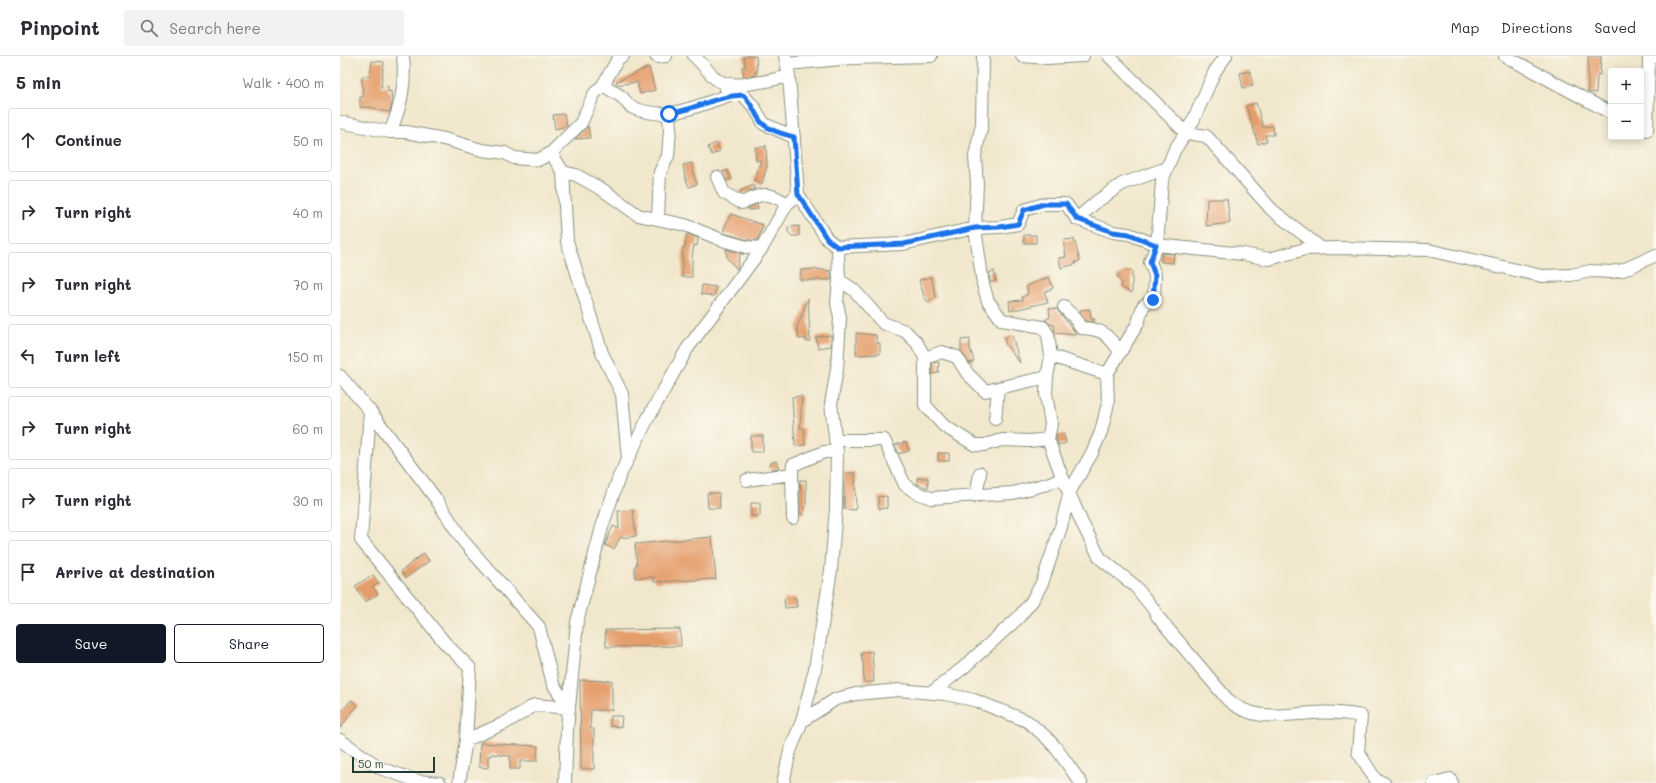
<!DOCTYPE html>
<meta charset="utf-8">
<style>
body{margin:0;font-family:Mali,sans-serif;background:#f2f2f3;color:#2b2b33}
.controls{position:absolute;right:12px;top:12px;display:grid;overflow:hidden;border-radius:4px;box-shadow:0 2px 10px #0003}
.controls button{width:36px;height:36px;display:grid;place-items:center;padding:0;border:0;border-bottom:1px solid #e1e1e2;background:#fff;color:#2b2b33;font:20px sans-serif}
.scale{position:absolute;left:12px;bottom:10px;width:83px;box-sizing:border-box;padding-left:4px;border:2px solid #1f3d34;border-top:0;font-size:11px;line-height:14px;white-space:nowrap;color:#1f3d34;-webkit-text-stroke:3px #fbf7ec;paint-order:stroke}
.stop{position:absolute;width:12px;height:12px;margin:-9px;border:3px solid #1a73e8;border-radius:50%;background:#fff}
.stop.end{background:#1a73e8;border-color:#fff;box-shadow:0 1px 4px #0008}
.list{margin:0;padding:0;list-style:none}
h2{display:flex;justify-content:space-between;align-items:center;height:52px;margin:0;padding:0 16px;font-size:17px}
h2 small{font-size:13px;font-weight:400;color:#7c7c81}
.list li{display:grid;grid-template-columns:26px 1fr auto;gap:12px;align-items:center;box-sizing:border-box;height:64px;margin:0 8px 8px;padding:0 8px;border:1px solid #e1e1e2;border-radius:4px}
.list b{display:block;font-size:15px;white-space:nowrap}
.list em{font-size:13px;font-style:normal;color:#7c7c81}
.actions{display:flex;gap:8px;padding:12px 16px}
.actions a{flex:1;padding:9px 0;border:1px solid #111827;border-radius:4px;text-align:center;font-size:14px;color:#111827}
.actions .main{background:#111827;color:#fff}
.icon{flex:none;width:22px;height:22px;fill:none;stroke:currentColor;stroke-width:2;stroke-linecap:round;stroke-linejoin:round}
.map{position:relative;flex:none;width:1316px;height:727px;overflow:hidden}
header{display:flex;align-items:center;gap:24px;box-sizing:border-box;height:56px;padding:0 20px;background:#fff;border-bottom:1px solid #e1e1e2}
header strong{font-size:19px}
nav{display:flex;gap:22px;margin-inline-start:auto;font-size:14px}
.search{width:280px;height:36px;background:#f2f2f3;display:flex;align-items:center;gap:10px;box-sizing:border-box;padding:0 14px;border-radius:4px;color:#7c7c81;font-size:15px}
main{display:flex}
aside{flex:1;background:#fff}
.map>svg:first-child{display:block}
</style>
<header>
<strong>Pinpoint</strong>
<div class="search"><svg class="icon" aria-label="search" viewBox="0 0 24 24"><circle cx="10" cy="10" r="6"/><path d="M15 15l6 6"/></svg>Search here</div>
<nav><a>Map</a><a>Directions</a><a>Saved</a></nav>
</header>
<main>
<aside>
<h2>5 min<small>Walk · 400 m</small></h2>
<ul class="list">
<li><svg class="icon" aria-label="ahead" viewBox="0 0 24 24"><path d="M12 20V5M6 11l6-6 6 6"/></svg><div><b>Continue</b></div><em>50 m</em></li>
<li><svg class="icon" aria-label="right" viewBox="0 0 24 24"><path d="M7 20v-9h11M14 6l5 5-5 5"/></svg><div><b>Turn right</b></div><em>40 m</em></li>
<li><svg class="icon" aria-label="right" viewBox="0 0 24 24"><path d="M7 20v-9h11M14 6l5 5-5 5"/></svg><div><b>Turn right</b></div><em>70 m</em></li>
<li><svg class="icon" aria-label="left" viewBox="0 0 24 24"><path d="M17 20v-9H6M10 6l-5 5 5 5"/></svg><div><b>Turn left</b></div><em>150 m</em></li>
<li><svg class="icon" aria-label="right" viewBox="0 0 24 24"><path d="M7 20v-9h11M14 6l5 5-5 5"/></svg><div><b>Turn right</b></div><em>60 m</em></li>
<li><svg class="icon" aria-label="right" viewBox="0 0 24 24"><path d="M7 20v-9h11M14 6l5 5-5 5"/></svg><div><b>Turn right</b></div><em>30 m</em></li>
<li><svg class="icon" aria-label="arrive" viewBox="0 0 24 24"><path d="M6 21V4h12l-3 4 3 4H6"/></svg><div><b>Arrive at destination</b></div></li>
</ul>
<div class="actions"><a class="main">Save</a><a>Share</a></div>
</aside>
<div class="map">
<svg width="1316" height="727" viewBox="0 0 1316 727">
<rect width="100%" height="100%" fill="#fbf7ec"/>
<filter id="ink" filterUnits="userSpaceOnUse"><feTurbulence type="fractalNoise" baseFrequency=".025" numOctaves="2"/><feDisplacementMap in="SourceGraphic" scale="8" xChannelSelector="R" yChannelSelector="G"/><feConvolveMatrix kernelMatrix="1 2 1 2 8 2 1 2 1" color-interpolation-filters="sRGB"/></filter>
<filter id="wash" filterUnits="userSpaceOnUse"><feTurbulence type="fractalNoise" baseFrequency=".012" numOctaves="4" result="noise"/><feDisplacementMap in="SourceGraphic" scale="16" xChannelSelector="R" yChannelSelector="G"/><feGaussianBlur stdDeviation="0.9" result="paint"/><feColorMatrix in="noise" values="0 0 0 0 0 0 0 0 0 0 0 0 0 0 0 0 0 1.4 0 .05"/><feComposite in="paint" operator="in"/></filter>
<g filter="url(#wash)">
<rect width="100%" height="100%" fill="#f1e7cc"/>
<g id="blocks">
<path fill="#e59d6b" d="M404,0H416L417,16H415L416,19L404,21L402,11H405Z
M1248,0H1261L1260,19H1257L1256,37L1248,36Z
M32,5L44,6L41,31L48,30V36L51,35L52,47L50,56L36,54V52L20,51V41H23L22,20H30Z
M309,11L315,34L300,38L297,26L276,29V26Z
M910,15L913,30L903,32L900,17Z
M916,47L923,71L933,70L934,79H925L927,85L918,88L906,50Z
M224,58L227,70L215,73L213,59Z
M248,70L250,82L235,83Z
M376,87L380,95L372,99L368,91Z
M426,89L427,110L422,128L414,125L421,104L416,105L415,91H425Z
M352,107L354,120L357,128L349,131L345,121L343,109Z
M388,114L392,123L387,125L382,116Z
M413,129L415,133L401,138L400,135Z
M867,143H887L890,167L866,170Z
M417,148L418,153L409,154L408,152Z
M391,158L423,169L418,184H408L384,177V172Z
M459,170V180H452L448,176V171Z
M347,178L358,182L357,190L354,189L352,201V221H342L343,191H345Z
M684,179H696V187H684Z
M734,183L740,205L735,206L736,208L721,212L719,202L726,201L723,184Z
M386,193L404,198H400L397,213L387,202Z
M822,197L834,198L833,207L821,206Z
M476,213L491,215V224H460L461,214Z
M654,215L656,225L650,226L649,217Z
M785,215H792V237L781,231L782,227L777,220Z
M591,221L596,241L588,247L584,240L579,224Z
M709,221L713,232L704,236L708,246L670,255L669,245L683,244L682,241L688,238L687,230Z
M362,229L376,231L374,240L361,238Z
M468,242L470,285H466L465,282L459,283L457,272Z
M709,252L717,253L737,279L715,277L714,269L710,268L705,264L710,261Z
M750,253L751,263H754V266L745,265L740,257V254Z
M516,277L536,279L537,287H540V298L516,299Z
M491,279V290L478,292L476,281Z
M672,279L680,307L666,289L664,282Z
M630,283V292L634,305L629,307L621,295V284Z
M599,306L598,317L592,318V307Z
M462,340L460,372H464L465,389L455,390L452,341Z
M724,378L726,387L718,389L716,379Z
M411,380H423V396H411Z
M566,386L569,395L559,398L555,389Z
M598,397H609V405H598Z
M436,405L439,412L431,413L429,411L431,407Z
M504,417H515L516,454L504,453Z
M577,422H588V432L577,428Z
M460,424H466V451H464V458H460Z
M367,437H379L380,452H368Z
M547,440V452L539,453L538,441Z
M411,447H420V460H411Z
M293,454L296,480L280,482L274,493L265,489L273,470L279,473L278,455Z
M372,481L376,523L314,526V521L295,522V509H297L295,488Z
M84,497L89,505L66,522L61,515Z
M33,519L39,527L33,531L38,538L25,546L15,530Z
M456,542L457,551L445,552L444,543Z
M340,573L341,590L266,591L265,574Z
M532,595L534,626H524L523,605H522L521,597Z
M240,624L272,625V654H251L250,673H254V713H241Z
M11,644L18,649L0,672V658Z
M271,660H282L281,671L270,670Z
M140,687L198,690L197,705H180V713H170V700L151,698V700H148V712L139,711Z"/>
</g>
</g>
<g filter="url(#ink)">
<use href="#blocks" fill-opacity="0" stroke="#889280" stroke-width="1"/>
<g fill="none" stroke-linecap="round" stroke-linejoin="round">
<defs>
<path id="minor" d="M316,0L318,1L326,0
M354,0C362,7 368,16 376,23C392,35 430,24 449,20
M643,0L642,68L635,100L637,128L635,172L643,228L648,245L662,264L703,271L708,279L711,300L707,321L706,338L711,368L708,383L721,418L742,467L760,502L795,530L815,555L818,561L887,643C912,666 941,659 972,657C987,656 1006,657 1021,660L1018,696L1036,724L1044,727
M682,0L707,2L743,0
M769,0L846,77L866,80L870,84L932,154L981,192
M1165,0L1271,57
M447,8L512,2L591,0
M263,29C269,33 276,37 282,41C285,44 288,50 293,52C331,66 354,50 390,39
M386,32L390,39H403L414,51L424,68L454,81
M0,66L50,76H66L104,83L142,94L165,97L174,102L198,104L211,97L223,116L236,119L263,134L298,159L345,169L382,184L407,191L422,192
M1307,74L1309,2L1316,1
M50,76C61,51 66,28 63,0
M211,97L241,67L254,38L263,29L279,1L283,0
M223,116L227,185L262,297L282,338L288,403
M377,121L384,137L402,147C422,137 428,135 447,148
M318,162L320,116L328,100L330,73L329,58
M737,163L756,146L782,128L827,112
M497,191L563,188L635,172L660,171L678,168L684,154L704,148H726L737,163L773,176L789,178L817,189L903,198L929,203L965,193L997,192L1088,194L1202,220L1231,219L1251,215L1271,216L1283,214L1316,199
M499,224L514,234L543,267L565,275L577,287L585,302V349L604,370L635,389H644L662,384L689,385L708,383
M724,251L734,261L741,272C764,273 766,278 780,295
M711,300L767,318
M585,302L602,296L617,301L627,317L645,335L707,321
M0,320L30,355L96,443L124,486L199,571L213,628L229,652L195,649L165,667L126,684L119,727
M30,355L21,484L105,587L130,612L126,684
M655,363L658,333
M495,384H544L565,429L577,437L591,442L673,437L707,428L722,422
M452,418L453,462
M407,424L452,418L453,409L484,396H497
M636,441L640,417
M591,637L623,612L678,562L692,545L702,527L721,471L730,435L752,397L761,376L768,347L767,318L798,267L803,250L814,242L815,219L810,206L817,189L822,125L834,95L853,65L875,15L886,0
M462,665L496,643L516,638L559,634L605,638L634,644L687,665L706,681L716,692L741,727
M0,684L40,712L77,725L100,727
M225,727L227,673L237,566L262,471L279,421L308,362L347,293L422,192L447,148L458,138L449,20L445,0
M443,727L450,695L462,665L475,613L491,514L496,452L497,396L491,348L497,313L500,261L497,247L499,224L498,195L497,191L487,183L458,138
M1094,727L1110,723L1112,727"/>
</defs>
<use href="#minor" stroke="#889280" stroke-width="14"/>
<use href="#minor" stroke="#fff" stroke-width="12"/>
</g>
</g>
<g fill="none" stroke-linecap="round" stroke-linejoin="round" filter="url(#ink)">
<path stroke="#1a73e8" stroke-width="5" d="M329,58C355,53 377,40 403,39C413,48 414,57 421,66C428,74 443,78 454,81L458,138L487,183L497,191L564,188L635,172L660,171L678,168L684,154L704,148H726L737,163L773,176L789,178L816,189L810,206L815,219L813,244"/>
</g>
</svg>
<div class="controls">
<button>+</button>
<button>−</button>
</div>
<div class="scale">50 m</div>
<div class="stop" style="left:329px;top:58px"></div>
<div class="stop end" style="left:813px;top:244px"></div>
</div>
</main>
